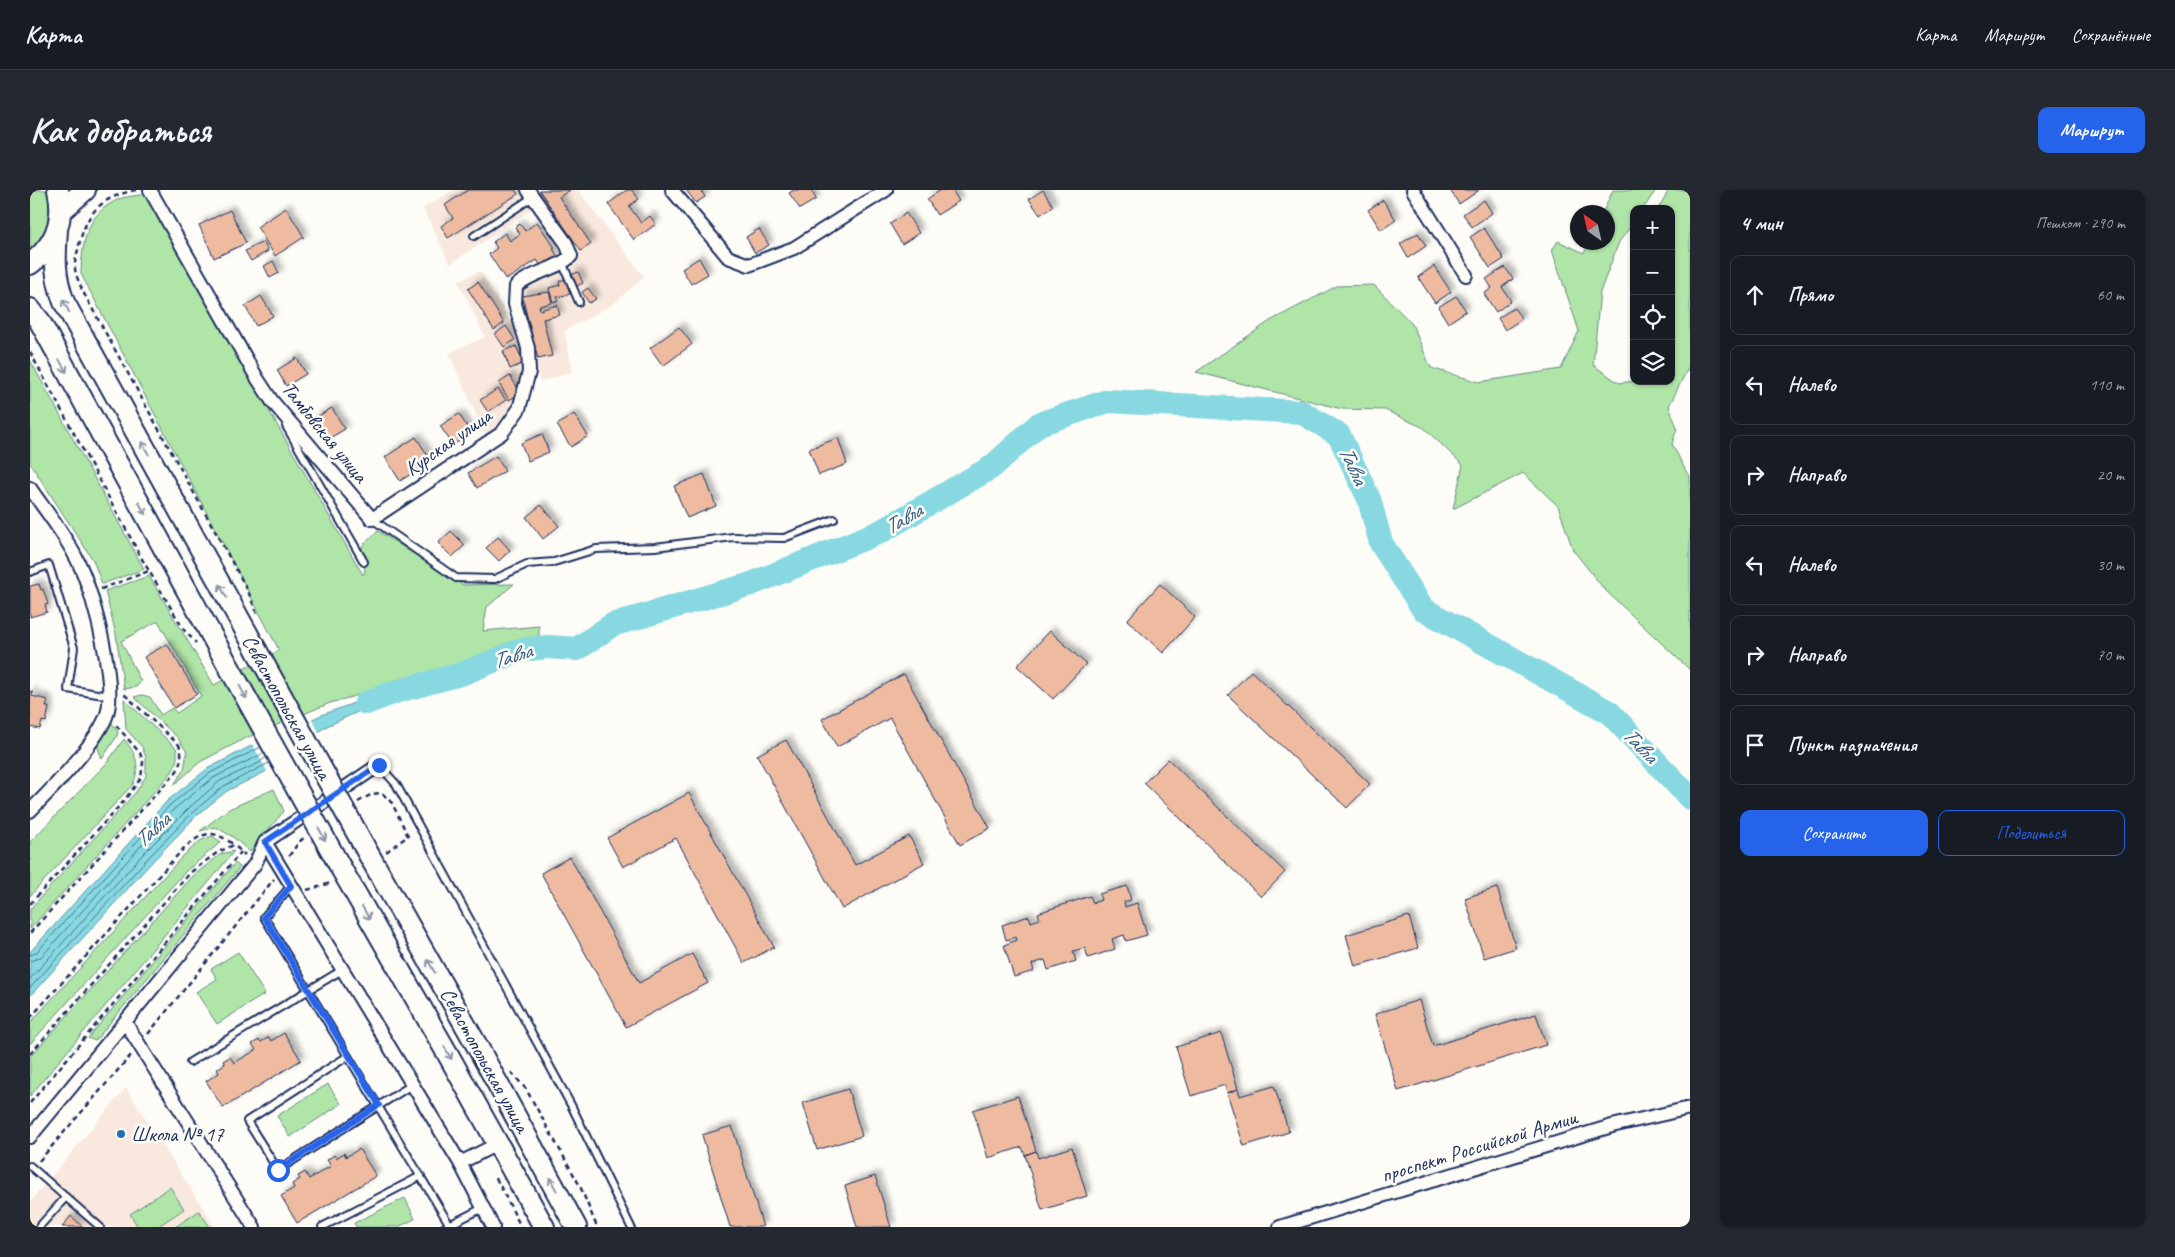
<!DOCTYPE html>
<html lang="ru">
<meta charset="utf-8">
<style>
body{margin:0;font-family:Caveat,sans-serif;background:#242831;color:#f1f3f6}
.controls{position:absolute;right:15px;top:15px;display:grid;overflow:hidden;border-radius:10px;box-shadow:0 1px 4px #0004}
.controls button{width:45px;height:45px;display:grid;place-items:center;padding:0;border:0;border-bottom:1px solid #363941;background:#171b24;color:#f1f3f6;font:25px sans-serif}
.compass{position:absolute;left:1540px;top:15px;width:45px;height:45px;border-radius:50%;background:#171b24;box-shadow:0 1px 4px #0004;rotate:326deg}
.stop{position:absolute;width:15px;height:15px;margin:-11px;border:4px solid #2563eb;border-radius:50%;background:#fff}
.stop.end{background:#2563eb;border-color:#fff;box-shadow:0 1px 5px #0008}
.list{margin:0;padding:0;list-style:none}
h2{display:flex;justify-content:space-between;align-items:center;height:65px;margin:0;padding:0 20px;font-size:21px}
h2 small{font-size:16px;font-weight:400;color:#9ea1a6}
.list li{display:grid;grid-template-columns:32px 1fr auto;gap:15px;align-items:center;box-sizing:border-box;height:80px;margin:0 10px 10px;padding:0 10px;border:1px solid #363941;border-radius:10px}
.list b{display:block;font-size:19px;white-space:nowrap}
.list em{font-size:16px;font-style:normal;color:#9ea1a6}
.actions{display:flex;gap:10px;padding:15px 20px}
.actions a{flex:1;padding:11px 0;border:1px solid #2563eb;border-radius:10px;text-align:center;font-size:18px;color:#2563eb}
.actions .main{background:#2563eb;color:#fff}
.icon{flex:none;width:28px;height:28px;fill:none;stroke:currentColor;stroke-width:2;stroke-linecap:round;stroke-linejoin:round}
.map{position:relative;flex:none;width:1660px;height:1037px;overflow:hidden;border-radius:10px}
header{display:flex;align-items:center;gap:30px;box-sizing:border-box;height:70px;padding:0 25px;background:#171b24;border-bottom:1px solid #363941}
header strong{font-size:24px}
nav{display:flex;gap:28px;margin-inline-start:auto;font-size:18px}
.intro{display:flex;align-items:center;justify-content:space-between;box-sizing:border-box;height:120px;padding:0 30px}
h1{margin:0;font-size:35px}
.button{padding:12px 22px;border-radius:10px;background:#2563eb;color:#fff;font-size:18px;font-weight:700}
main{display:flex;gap:30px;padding:0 30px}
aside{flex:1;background:#171b24;border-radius:10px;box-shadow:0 1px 4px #0004}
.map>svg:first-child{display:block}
</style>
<header>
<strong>Карта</strong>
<nav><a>Карта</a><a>Маршрут</a><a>Сохранённые</a></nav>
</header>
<div class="intro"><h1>Как добраться</h1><a class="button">Маршрут</a></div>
<main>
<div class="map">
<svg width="1660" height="1037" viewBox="0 0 1660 1037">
<defs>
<filter id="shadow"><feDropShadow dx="4.5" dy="-4.5" stdDeviation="2.5" flood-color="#0004"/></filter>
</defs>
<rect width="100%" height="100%" fill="#fdfcf7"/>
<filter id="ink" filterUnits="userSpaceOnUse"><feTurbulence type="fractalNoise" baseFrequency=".02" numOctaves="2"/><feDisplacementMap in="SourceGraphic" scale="10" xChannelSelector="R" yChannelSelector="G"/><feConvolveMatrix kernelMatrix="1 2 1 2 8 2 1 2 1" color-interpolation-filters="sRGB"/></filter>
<g filter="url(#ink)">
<path fill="#f8e8dd" d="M424,0H488L502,19L420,74L393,18Z
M502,0H551L549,2L614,87L583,114L534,141L543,181L510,192L488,111L489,99L544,76L548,65Z
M450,81L491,148L495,185L488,211L456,247L419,163L455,147L428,91Z
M96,898L185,1037H0V1012Z"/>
<path fill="#b0e5a8" stroke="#668a83" d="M0,0H18C25,27 18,42 0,62Z
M1583,0H1626L1613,19H1604V32L1589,52L1570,102L1563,175L1589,193L1604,191H1641V19H1628L1639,0H1660V174L1639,216L1647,238L1642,254L1657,283L1660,285V480L1574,399L1543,360L1528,316L1493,283L1423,319L1433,275L1394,238L1355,220L1312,219L1166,182L1240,131L1307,96L1344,95L1382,134L1401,178L1449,192L1531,179L1549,141L1522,60L1528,51L1554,63L1559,53L1578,52V22H1573Z
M115,4L333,385L335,381L332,356L348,341L433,395L484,394L457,417L453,441L509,436V447L420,479L300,513L216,548L170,572L144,595L154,579L157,562L148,548L104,507L112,505L120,507L131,525L142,518L147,523L171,506L128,431L91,451L111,492L106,497L94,499L86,444L75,401L119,386L184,495L249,460L51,84C52,51 57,21 92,8C99,6 107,6 115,4Z
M0,170L114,379L72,394L63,370L0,273Z
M94,509L146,558C149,567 146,574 142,582L0,739V719L106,602L116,586V567L112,557L96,539Z
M82,533L88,542L87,546L72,569L67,555Z
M94,549C106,564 111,575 103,594L0,706V652L76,574Z
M244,599L254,621L220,662L203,647L186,637L170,641L199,619Z
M182,646L191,652L156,681L0,854V833L152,667L170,651Z
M204,661L184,686L0,906V867L163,686L191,664Z
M205,673L210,677L65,851L58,848Z
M208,762L235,804L187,834L166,802L187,789L181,779Z
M298,894L311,914L260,947L247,926Z
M140,997L154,1019L127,1037H108L100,1024Z
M375,1008L385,1029L368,1037H326L324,1033Z
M169,1021L180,1037H145Z"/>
<path fill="#87d8e1" stroke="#5c94ad" d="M365,502L336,518L295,537L235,582L197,601L167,625L122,672L0,806V762L137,611L177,579L221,556L294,524L341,507Z"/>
<path fill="#fdfcf7" d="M281,527L290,544L238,583L222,553Z"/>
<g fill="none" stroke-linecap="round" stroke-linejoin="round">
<path stroke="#467392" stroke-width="1" d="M0,765L6,763L140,615L180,583L231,557
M0,771L11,767L144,619L183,588L234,563
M0,789L113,664L160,617L190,591L229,573L236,567
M0,798L118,668L164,621L194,596L239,573"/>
<path stroke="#87d8e1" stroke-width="24" d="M336,513L365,502L434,483L490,460L518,457L547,459L582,435L721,394L850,342L962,277L1009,234L1078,211L1271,222L1309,245L1339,309L1351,353L1393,419L1579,522L1660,608"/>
</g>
<path fill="#eebba0" stroke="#1b2f5e" filter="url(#shadow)" d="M438,0H485L488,4L418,48L411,36L423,28L415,15Z
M509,0H540L529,7L561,54L551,61Z
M597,0H602L609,9L599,16L611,33L620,26L626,34L604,50L578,14Z
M656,0H671L675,7L666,13Z
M764,0H781L786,9L770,19L759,3Z
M911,0H922L929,11L907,25L897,9Z
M1013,0L1023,16L1010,25L999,9Z
M1420,0H1448V1L1429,14Z
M1353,10L1366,30L1351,40L1338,20Z
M1454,10L1462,23L1442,37L1433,24Z
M256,18L274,47L245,66L227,37Z
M200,20L216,53L184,68L169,35Z
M876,23L889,43L872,54L860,34Z
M507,32L525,58L523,59L528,67L512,78L507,70L476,90L459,64L467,58L463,52L475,43L480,51L490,44L485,37L490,34L495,41Z
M1454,38L1474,69L1460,78L1440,47Z
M729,39L739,55L725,63L716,47Z
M1388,43L1396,56L1378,68L1370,54Z
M233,52L238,61L221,71L215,61Z
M669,68L678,84L661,94L652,79Z
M243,71L249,83L240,88L234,76Z
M1404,76L1421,102L1405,113L1388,87Z
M1475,77L1483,89L1472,97L1481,111L1466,122L1454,104L1462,98L1456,89Z
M548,82L553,93L547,96L541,85Z
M536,89L540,104L527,107L528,111L523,112L519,98L530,95L529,91Z
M448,92L474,133L464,140L438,99Z
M558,98L566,109L559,113L552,102Z
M519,102L522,113L509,116L510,120L527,115L530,125L513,129L522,166L508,169L492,106Z
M231,106L243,126L226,136L215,116Z
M1426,106L1436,121L1418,133L1408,117Z
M1484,118L1492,129L1475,140L1468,128Z
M476,136L485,150L474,157L465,144Z
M649,137L662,154L633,176L620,158Z
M486,156L494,173L480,179L473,161Z
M267,168L276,184L256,196L247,180Z
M480,186L491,203L479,210L469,193Z
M468,199L476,210L458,222L450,210Z
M302,218L315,239L296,250L283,229Z
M429,224L441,243L423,255L410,236Z
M544,224L558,246L541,257L527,235Z
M512,244L519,262L498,271L491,253Z
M386,247L401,271L370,291L355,267Z
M808,248L817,274L789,285L779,259Z
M466,266L475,281L447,298L438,283Z
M674,284L686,316L657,328L644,296Z
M511,315L529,336L513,349L496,327Z
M421,341L435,355L422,367L408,353Z
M468,347L480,360L469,371L456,358Z
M9,394L11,400L13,399L18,414L15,415L17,422L0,427V396Z
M1130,394L1165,427L1133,463L1097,430Z
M1020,441L1056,474L1023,509L987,476Z
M137,454L167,504L144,518L114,467Z
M1221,481L1340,594L1317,618L1198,505Z
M874,484L960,638L930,655L860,528L807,557L792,529Z
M0,501L3,502L2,506L18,510L16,517H19L16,532L12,531L10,539L0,537Z
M756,550L825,675L879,646L894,673L812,719L727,565Z
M1138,569L1255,682L1231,707L1114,593Z
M659,603L744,757L714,773L646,648L593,677L577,648Z
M540,667L609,793L662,764L678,793L596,837L511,683Z
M1097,696L1101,710L1094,712L1095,717L1107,713L1117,745L1096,751L1094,745L1082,749L1085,759L1058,768L1055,758L1043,761L1046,771L1018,780L1015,770L1002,774L1004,781L984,787L974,755L987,750L986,747L976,750L972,735L999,726L1001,732L1010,729L1008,723L1060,706L1063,713L1071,710L1069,704Z
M1467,698L1486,758L1454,768L1435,708Z
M1379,726L1388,758L1325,776L1316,745Z
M1389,810L1403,856L1506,824L1516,855L1368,901L1345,824Z
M254,843L271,870L193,918L176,891L189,883L187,879L195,874L193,871L200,867L204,873L226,860L222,854L229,850L231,852L239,847L241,851Z
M1191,843L1208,899L1197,903L1195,895L1161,906L1146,857Z
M1244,896L1259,942L1214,956L1197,903L1208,899L1210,906Z
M818,899L832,946L787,960L773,913Z
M988,906L1006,961L995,965L992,957L958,968L943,920Z
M702,936L733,1037H700L672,945Z
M1042,957L1057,1006L1012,1020L995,965L1006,961L1008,968Z
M329,959L346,986L267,1033L251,1006L264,998L262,994L270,989L268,986L275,982L279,989L301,976L297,970L304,965L306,968L314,963L316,967Z
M845,986L861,1037H827L815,996Z
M41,1026L53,1037H32Z"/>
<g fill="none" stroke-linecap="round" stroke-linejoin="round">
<defs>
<path id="lane" d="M444,46L503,7
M532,72L549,112
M256,236L334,372
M342,329L426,388L465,389L497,374L524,372L566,359L625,357L703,347L754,348L804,329
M0,382L19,375L44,458L38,499L79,506
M349,575L366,594L541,915L601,1037
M261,696L234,727L421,1037
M318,866L217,931L248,980L383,894
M160,872L312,780
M0,976L70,1037
M9,1037L36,1007
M292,1037L391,986
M415,1037L453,1018"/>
<path id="street" d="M120,0L227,188L242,211L342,329L472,243L489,219L499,182L498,158L485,114L486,96C503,81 527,80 541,66L536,53L498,0
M642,0L698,67L719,75L764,58L856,0
M1383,0L1436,85
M0,298C17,323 39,350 51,378C64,407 88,497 76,527C64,556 23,598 0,621
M235,652L430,973L463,1037
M95,832L224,1037
M0,947L225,674L235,652L349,575
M430,973L469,953
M1250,1037L1582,936L1660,918"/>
<path id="primary" d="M31,21L55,0
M27,40C25,69 24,85 34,112L217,443
M0,74C25,56 35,30 28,0
M0,119L9,130L189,459
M339,665L446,854L546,1037
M312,680L420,868L514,1037"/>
</defs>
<use href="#lane" stroke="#1b2f5e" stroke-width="10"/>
<use href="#street" stroke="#1b2f5e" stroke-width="16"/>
<use href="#primary" stroke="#1b2f5e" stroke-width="24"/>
<path stroke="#1b2f5e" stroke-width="2.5" stroke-dasharray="5 4" stroke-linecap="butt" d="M106,0C72,7 57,21 49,55C48,62 44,71 45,78C45,85 50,93 52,100L218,401L227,424
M0,162L112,369L154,440L166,453
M71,399L119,381
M328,612L342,604L352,603L362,613L378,646L356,662
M259,666L269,652L276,646
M277,700L301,693
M0,714L93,612L111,588L113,572L110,563L86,535
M0,743L147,581C151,572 153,564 149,555L92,502
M0,828L155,657C175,641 183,639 204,655
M118,844L244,689
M0,864L161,682L188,662L204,655L215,665
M481,882L496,899L550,996L567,1037
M0,913L211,662
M9,971L102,864
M466,988L491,1037"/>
<use href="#lane" stroke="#fdfcf7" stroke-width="6"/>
<use href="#street" stroke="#fdfcf7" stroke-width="12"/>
<use href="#primary" stroke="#fdfcf7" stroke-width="20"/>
<defs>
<path id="primary-bridge" d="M217,443L339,665
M189,459L312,680"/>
</defs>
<use href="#primary-bridge" stroke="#1b2f5e" stroke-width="24" stroke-linecap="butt"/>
<use href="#primary-bridge" stroke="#fdfcf7" stroke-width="20"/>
</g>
<defs><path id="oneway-shaft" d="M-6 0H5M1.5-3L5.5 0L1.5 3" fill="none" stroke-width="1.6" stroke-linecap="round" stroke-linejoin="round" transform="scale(1.25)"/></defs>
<g stroke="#8c96aa">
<use href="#oneway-shaft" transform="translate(36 116) rotate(-117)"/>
<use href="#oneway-shaft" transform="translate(33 176) rotate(61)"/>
<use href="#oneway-shaft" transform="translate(115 258) rotate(-119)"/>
<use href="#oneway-shaft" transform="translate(112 318) rotate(61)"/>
<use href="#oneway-shaft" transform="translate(193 401) rotate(-119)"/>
<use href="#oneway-shaft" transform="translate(213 502) rotate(61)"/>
<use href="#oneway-shaft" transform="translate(292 644) rotate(61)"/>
<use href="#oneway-shaft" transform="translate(336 723) rotate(60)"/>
<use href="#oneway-shaft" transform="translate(401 776) rotate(-120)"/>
<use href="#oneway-shaft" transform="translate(418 863) rotate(60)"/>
<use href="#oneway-shaft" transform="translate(523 994) rotate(-118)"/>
</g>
</g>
<g fill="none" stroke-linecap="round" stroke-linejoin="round" filter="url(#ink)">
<path stroke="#2563eb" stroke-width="6" d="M248,980L349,915L234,727L261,696L235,652L349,575"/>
</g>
<circle fill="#1f6fb2" stroke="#fdfcf7" stroke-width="2" cx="91" cy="944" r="5"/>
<g text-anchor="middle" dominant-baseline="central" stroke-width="5" stroke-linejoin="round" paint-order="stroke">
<g font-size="21" fill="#1b2f5e" stroke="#fdfcf7">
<text transform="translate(295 242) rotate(51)">Тамбовская улица</text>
<text transform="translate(418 252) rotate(-35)">Курская улица</text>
<text transform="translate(257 517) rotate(61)">Севастопольская улица</text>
<text transform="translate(455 870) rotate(61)">Севастопольская улица</text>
<text transform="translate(1449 956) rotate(-17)">проспект Российской Армии</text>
</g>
<g font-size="21" fill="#1b2f5e" stroke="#fdfcf7" text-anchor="start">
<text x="101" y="944">Школа № 17</text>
</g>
<g font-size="22" font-style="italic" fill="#36597f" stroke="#fdfcf7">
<text transform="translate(1323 275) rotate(65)">Тавла</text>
<text transform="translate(873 329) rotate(-30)">Тавла</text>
<text transform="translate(482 466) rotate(-17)">Тавла</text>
<text transform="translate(1610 555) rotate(46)">Тавла</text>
<text transform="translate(122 640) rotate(-42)">Тавла</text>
</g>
</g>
</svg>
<div class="controls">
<button>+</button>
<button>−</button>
<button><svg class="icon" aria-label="locate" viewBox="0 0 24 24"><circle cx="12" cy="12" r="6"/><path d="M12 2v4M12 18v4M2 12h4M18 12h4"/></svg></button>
<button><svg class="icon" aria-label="layers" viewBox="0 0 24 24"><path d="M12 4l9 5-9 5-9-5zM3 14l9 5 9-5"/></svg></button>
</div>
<svg class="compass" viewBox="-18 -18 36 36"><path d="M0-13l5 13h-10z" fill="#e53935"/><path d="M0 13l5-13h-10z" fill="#9ea1a6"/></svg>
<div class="stop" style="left:248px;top:980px"></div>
<div class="stop end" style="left:349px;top:575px"></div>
</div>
<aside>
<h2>4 мин<small>Пешком · 290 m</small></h2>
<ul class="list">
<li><svg class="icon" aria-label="ahead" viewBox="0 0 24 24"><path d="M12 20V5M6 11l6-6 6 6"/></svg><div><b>Прямо</b></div><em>60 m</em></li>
<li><svg class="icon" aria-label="left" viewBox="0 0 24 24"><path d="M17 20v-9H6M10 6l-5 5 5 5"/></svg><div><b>Налево</b></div><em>110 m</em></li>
<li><svg class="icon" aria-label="right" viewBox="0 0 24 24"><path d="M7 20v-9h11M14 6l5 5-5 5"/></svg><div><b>Направо</b></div><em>20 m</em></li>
<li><svg class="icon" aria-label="left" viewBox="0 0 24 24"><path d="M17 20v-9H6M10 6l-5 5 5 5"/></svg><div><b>Налево</b></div><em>30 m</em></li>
<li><svg class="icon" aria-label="right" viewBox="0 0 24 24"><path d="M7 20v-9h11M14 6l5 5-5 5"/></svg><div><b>Направо</b></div><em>70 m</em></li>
<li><svg class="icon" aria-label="arrive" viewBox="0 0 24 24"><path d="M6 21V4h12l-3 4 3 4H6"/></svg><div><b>Пункт назначения</b></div></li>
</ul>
<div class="actions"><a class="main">Сохранить</a><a>Поделиться</a></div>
</aside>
</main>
